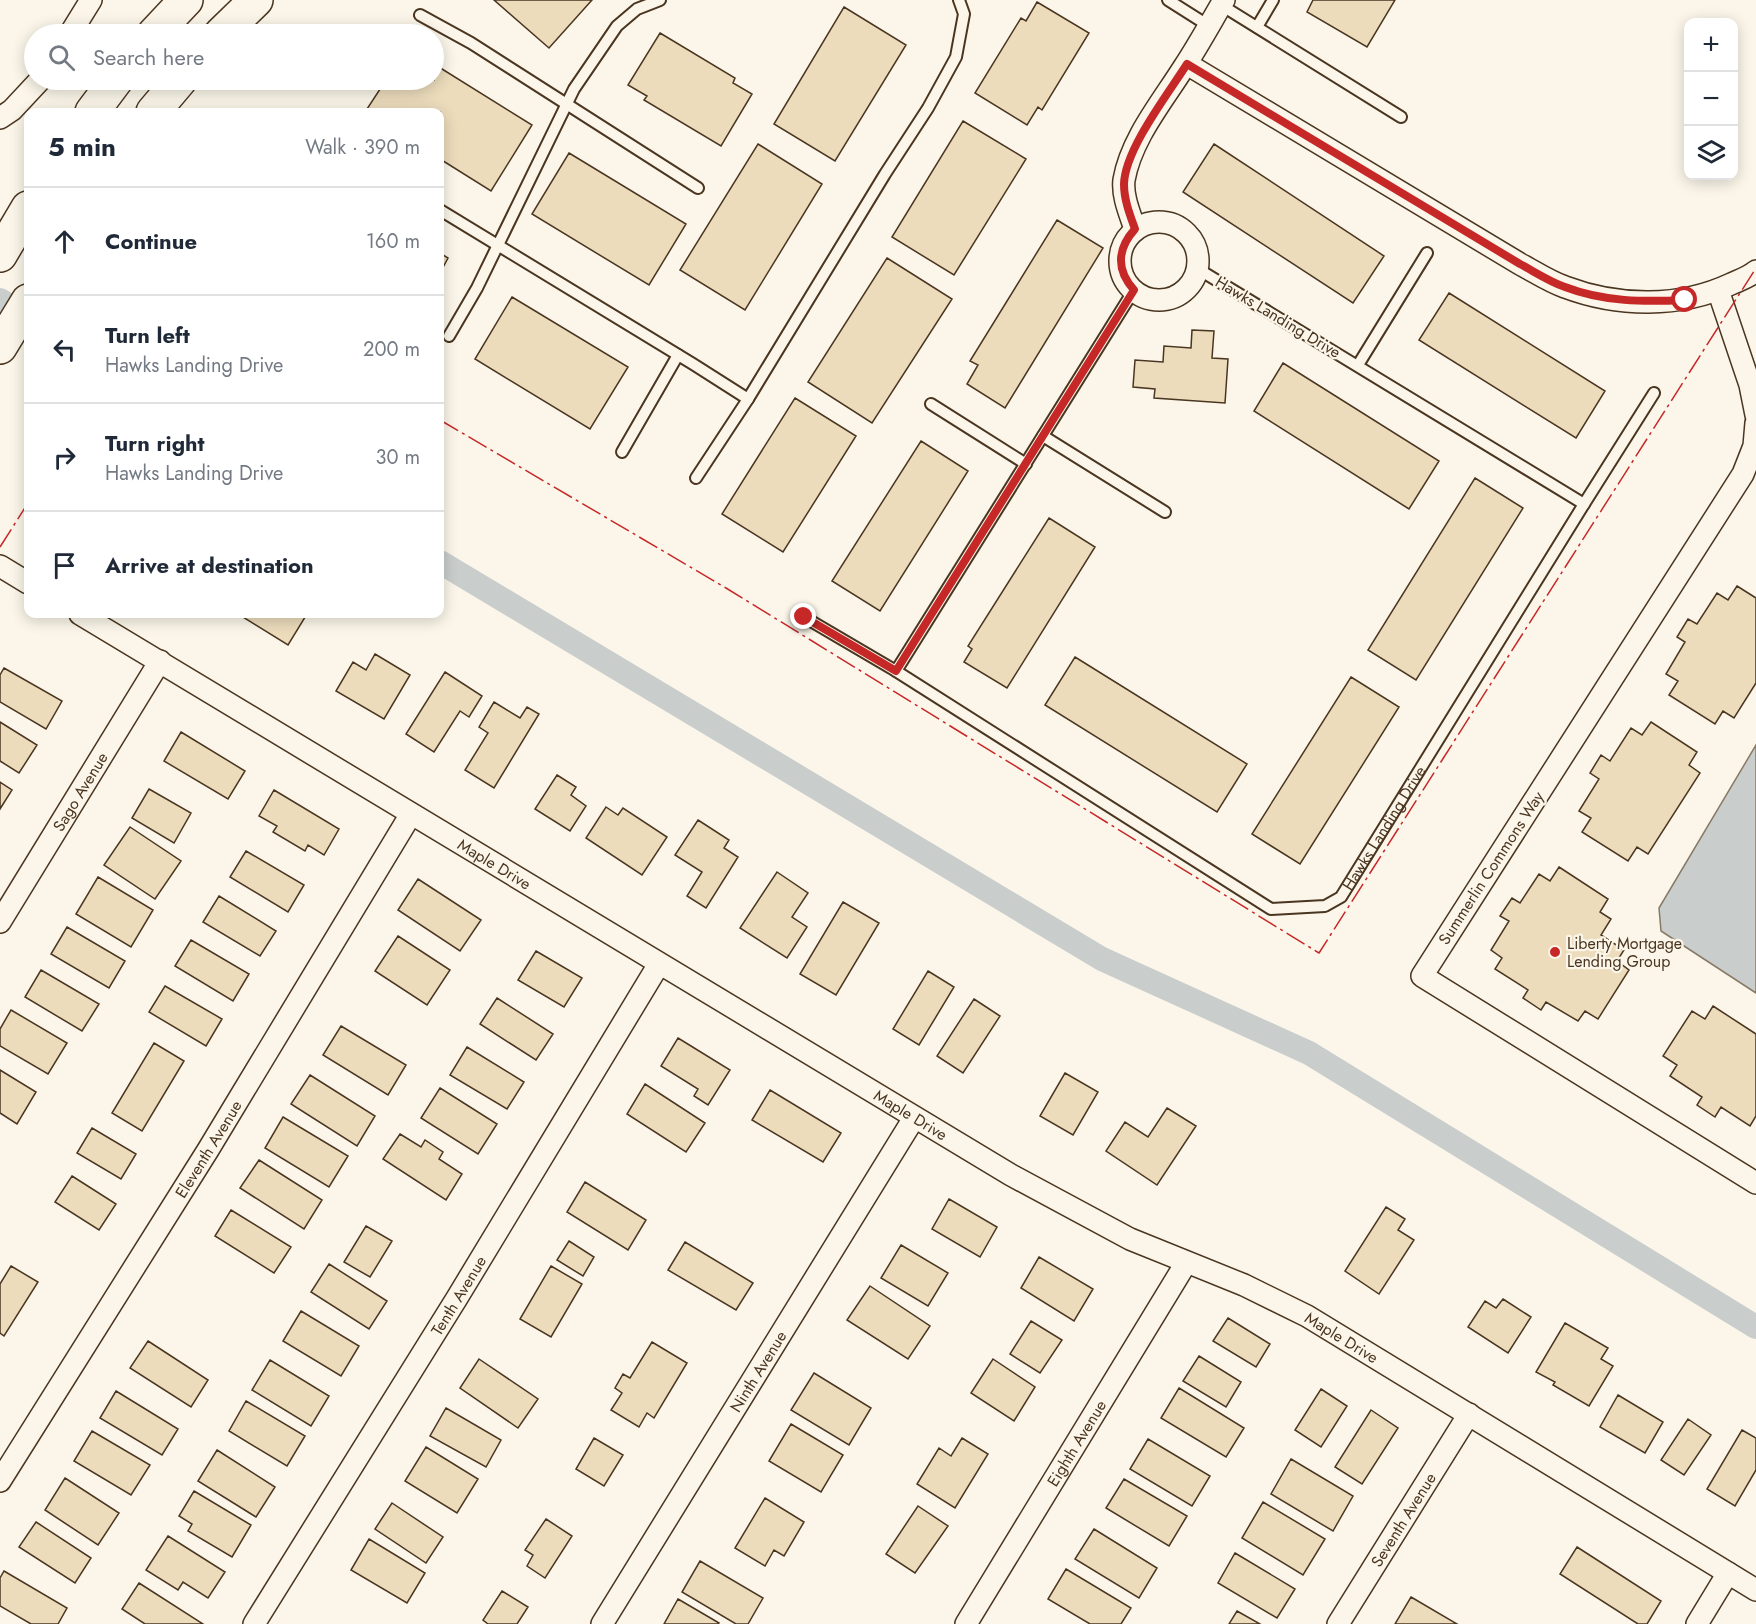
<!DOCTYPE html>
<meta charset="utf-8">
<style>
body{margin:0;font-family:Jost,sans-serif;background:#f6f6f7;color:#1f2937}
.controls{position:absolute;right:18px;top:18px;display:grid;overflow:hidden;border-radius:12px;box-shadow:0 3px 15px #0003}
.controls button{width:54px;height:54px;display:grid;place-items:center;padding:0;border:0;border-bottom:2px solid #e0e1e3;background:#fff;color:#1f2937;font:30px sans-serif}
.stop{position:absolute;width:18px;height:18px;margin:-14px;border:4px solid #c62828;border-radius:50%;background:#fff}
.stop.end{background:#c62828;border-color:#fff;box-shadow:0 2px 6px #0008}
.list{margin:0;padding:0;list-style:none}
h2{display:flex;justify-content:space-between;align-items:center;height:78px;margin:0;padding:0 24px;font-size:26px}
h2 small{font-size:20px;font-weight:400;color:#747a83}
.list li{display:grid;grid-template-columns:39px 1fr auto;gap:18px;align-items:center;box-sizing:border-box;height:108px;padding:0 24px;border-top:2px solid #e0e1e3}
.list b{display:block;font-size:22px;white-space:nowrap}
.list p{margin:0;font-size:20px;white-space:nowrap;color:#747a83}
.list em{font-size:20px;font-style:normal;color:#747a83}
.icon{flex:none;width:33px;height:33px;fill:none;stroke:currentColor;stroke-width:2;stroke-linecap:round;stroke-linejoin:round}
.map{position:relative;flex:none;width:1756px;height:1624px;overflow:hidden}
.search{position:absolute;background:#fff;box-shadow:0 3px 15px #0003;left:24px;top:24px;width:420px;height:66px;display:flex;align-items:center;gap:15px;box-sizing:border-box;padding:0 21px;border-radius:33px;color:#747a83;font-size:22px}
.panel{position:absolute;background:#fff;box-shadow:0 3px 15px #0003;left:24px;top:108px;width:420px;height:510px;border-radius:12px}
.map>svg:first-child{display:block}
</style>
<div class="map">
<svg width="1756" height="1624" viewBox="0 0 1756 1624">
<rect width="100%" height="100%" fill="#fbf6e9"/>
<path fill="#c9cecd" stroke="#887966" stroke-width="1.5" d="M1756,745V993L1661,931L1659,908Z"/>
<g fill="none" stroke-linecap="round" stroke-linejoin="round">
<path stroke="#c9cecd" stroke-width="24" d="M0,300L28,317
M440,562L1102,959L1309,1053L1756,1327"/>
</g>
<path fill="#ecdcbc" stroke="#4a3520" stroke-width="1.5" d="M494,0H592L549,48Z
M1313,0H1395L1367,47L1307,12Z
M1037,2L1089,33L1042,110L1038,107L1027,125L975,93L1021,18L1026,21Z
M844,7L906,45L835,161L774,124Z
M660,33L735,78L733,83L752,94L721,146L644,100L647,96L628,85Z
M434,64L532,125L491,191L440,159V112H365L386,80H434Z
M963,121L1026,159L954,275L892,237Z
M758,144L822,184L745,310L680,270Z
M1214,144L1384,256L1353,303L1183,192Z
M569,153L686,224L649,285L532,214Z
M1057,220L1103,248L1005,408L967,384L978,365L970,361Z
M440,253L448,258L440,273Z
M887,258L952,299L872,423L808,382Z
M1449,293L1605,391L1576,438L1419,340Z
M512,297L628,367L590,429L475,359Z
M1192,330L1214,331L1212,358L1228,359L1225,403L1154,398L1155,389L1133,387L1135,360L1163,362L1164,346L1191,348Z
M1283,363L1439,461L1409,509L1254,411Z
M795,398L856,436L783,552L722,514Z
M921,441L968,471L880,611L832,581Z
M1475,478L1523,508L1416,680L1368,650Z
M1049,518L1095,547L1007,688L964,662L972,649L968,646Z
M1737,586L1756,598V683L1734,718L1723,711L1715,724L1669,695L1678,681L1666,674L1685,642L1677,637L1688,619L1697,624L1717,593L1728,600Z
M238,614H307L288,645Z
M375,654L410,675L384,719L336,691L353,662L366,670Z
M1075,657L1247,764L1217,812L1045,705Z
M4,668L62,701L46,729L0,702V675Z
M445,672L482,696L469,717L460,711L434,752L406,734Z
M1351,677L1399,707L1300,864L1252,834Z
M494,702L520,718L527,707L539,714L494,788L465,770L488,733L479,727Z
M0,722L37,745L19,773L0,761Z
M1651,722L1697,752L1689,765L1700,773L1648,854L1637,847L1628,861L1582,832L1591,818L1579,811L1599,779L1590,773L1601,755L1610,761L1631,728L1642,735Z
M181,732L245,771L228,799L164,761Z
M557,775L576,787L571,795L586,806L570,831L535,809Z
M0,782L12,790L0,809Z
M149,789L191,813L174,843L132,818Z
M274,790L339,829L324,855L308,845L305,851L273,832L277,826L259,816Z
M606,807L618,815L623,808L667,837L642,875L586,838Z
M698,820L729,840L724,848L738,857L706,908L687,896L702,872L675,855Z
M130,827L181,861L155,899L104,865Z
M246,851L304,885L288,912L230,877Z
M1559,867L1608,899L1600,912L1611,919L1601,935L1624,950L1617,961L1629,970L1598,1019L1585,1011L1578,1021L1546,1002L1541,1010L1523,998L1528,990L1495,969L1502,958L1491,950L1509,921L1500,916L1512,898L1520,903L1539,874L1550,881Z
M777,872L808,893L792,917L807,927L787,958L740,928Z
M98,877L153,910L131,947L76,914Z
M418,879L481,920L460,951L398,910Z
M219,896L276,931L260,956L203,922Z
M843,902L879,923L836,995L800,974Z
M67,927L125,961L109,988L51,954Z
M398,936L450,970L427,1005L375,971Z
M191,940L249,974L233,1001L175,966Z
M536,951L582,978L564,1007L518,980Z
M41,970L99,1004L82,1031L25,997Z
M928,971L954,987L919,1045L893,1029Z
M165,986L222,1019L206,1046L149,1012Z
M497,998L553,1034L536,1060L480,1024Z
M974,999L1000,1016L963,1073L937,1056Z
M1713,1006L1756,1034V1116L1750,1126L1721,1107L1715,1117L1697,1105L1702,1097L1670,1076L1677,1065L1663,1056L1692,1011L1705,1019Z
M11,1010L67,1043L48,1074L0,1046V1029Z
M341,1026L406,1065L388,1095L323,1055Z
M678,1038L730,1070L708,1105L694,1096L698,1089L661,1066Z
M154,1043L184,1061L142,1131L112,1113Z
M467,1047L524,1082L507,1109L450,1075Z
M0,1070L36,1092L17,1124L0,1113Z
M1065,1073L1098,1092L1073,1135L1040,1116Z
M310,1075L375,1116L357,1146L291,1104Z
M645,1084L705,1123L686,1152L627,1114Z
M440,1088L497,1124L478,1154L421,1118Z
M770,1090L841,1133L823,1162L752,1120Z
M1167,1108L1196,1126L1157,1185L1106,1151L1125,1122L1148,1137Z
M283,1117L348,1156L329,1187L265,1148Z
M92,1128L136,1154L121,1179L77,1153Z
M400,1134L421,1147L425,1140L443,1152L439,1159L462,1174L446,1200L383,1159Z
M259,1160L322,1200L304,1229L240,1188Z
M72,1176L116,1204L99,1230L55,1202Z
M585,1182L646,1220L628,1250L567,1212Z
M949,1199L997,1227L980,1257L932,1229Z
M1386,1207L1405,1219L1398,1230L1414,1240L1379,1294L1345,1271Z
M231,1210L291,1247L274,1273L215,1236Z
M366,1226L392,1241L370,1277L344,1262Z
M569,1241L594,1257L583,1276L557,1260Z
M685,1242L753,1283L736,1310L668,1270Z
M901,1245L948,1273L928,1306L881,1278Z
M1039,1257L1093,1289L1074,1321L1021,1288Z
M329,1264L387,1301L369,1329L311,1292Z
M11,1266L38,1282L4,1336L0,1333V1284Z
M551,1266L582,1284L551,1337L520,1319Z
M870,1286L930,1326L908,1359L847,1320Z
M1503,1299L1531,1317L1508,1353L1468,1327L1485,1301L1496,1308Z
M301,1311L359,1346L341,1376L283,1341Z
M1228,1318L1270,1344L1256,1367L1213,1341Z
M1031,1321L1062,1340L1040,1373L1010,1354Z
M1565,1323L1608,1348L1601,1359L1613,1366L1589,1406L1553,1385L1555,1382L1536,1372Z
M148,1341L208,1380L191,1407L130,1368Z
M652,1342L687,1363L654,1418L647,1413L639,1427L611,1410L622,1393L615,1388L623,1374L630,1378Z
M1199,1356L1241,1382L1226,1407L1183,1381Z
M479,1359L538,1399L518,1428L460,1388Z
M993,1359L1035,1387L1014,1421L971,1393Z
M270,1360L329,1396L311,1426L252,1390Z
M814,1373L871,1408L849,1445L791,1410Z
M1179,1388L1244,1428L1226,1457L1161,1418Z
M1321,1389L1347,1406L1321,1447L1295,1430Z
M116,1391L178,1429L162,1455L100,1418Z
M1618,1395L1663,1422L1645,1453L1600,1427Z
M246,1401L305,1436L287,1466L229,1431Z
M446,1408L501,1440L486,1467L430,1436Z
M1371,1410L1398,1428L1362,1484L1335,1467Z
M1688,1419L1711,1435L1684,1475L1661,1460Z
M791,1424L843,1455L821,1492L769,1461Z
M1742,1430L1756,1438V1470L1735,1506L1707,1489Z
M92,1431L150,1465L131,1495L74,1461Z
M594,1438L623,1455L604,1486L576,1469Z
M962,1438L988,1454L955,1508L917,1484L939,1448L951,1456Z
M1148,1439L1210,1476L1192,1506L1130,1469Z
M426,1447L478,1479L457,1513L405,1481Z
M217,1450L275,1487L256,1517L198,1481Z
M1291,1459L1353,1496L1333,1531L1271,1494Z
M65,1478L119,1513L98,1545L45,1510Z
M1124,1479L1187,1516L1169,1546L1106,1508Z
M194,1491L251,1525L232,1557L188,1531L192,1524L179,1516Z
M765,1498L804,1522L784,1556L774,1550L765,1566L735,1548Z
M1263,1502L1325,1539L1303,1575L1242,1538Z
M392,1503L443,1537L426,1563L375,1529Z
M918,1506L948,1526L915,1573L886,1554Z
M546,1519L572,1536L545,1578L527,1566L533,1555L525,1550Z
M36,1522L91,1558L75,1583L19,1547Z
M1094,1529L1157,1568L1139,1598L1075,1559Z
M168,1536L225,1572L208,1598L183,1582L178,1590L146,1570Z
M369,1539L425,1573L407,1603L351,1570Z
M1577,1547L1661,1601L1647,1624H1638L1560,1574Z
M1235,1553L1295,1589L1277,1618L1218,1583Z
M700,1561L763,1598L748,1624H736L682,1592Z
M1066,1569L1131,1608L1121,1624H1090L1048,1599Z
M4,1571L67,1608L58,1624H31L0,1606V1578Z
M139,1583L203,1624H145L122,1609Z
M502,1591L528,1607L517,1624H488L483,1620Z
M1411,1597L1457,1624H1395Z
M678,1599L719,1623L718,1624H664Z
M1237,1611L1260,1624H1229Z"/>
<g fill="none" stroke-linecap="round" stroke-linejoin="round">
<defs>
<g id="service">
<path d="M1168,0L1209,26"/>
<path d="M1221,5L1401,117"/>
<path d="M420,15L471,43L698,188"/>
<path d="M1257,27L1273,0"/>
<path d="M440,210L693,364L748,399L885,174L928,108L956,57L964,14L959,0"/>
<path id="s1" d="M1134,290L896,671L1271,909L1325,906L1341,897L1584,504L1198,269"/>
<path d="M449,336L477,288L574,89L617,26L637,9L660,0"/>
<path d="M1358,365L1427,253"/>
<path d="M931,404L1026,464"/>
<path d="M1043,436L1165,512"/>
<path d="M622,452L678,355"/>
<path d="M696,478L748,399"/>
<path d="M1584,504L1654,393"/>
<path d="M804,617L896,671"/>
</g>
<g id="minor">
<path d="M70,34L91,0"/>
<path d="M1187,64L1520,264C1535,272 1550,282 1565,287C1618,307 1680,308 1731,284C1740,280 1749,277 1756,271"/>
<path d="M0,118L12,110L40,80"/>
<circle cx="1159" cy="261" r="39"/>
<path d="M1135,229C1130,214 1122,196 1124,180C1131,139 1162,102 1184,67C1198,46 1211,22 1224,0"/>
<path d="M1718,290L1750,385L1756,415"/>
<path d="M1756,423L1754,446L1743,474L1422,976L1756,1183"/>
<path d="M0,566L28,583"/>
<path id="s2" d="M80,614L1011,1175L1130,1239L1244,1285L1307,1316L1756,1590"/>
<path id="s3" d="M0,922L160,661"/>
<path id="s4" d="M0,1481L208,1150L411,814"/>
<path id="s5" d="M254,1624L457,1298L659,964"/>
<path id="s6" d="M602,1624L914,1118"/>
<path id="s7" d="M966,1624L1186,1263"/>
<path id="s8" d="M1338,1624L1469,1414"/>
<path d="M1697,1624L1728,1573"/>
</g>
<path id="primary" d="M154,34L186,0
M221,34L256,0
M92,112L116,80
M153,112L180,80
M0,255L28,208
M0,347L28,301"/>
</defs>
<use href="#service" stroke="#4a3520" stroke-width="14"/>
<use href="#minor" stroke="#4a3520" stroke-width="24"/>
<use href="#primary" stroke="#4a3520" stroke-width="36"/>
<use href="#service" stroke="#fbf6e9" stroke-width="10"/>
<use href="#minor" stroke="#fbf6e9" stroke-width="21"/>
<use href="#primary" stroke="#fbf6e9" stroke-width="33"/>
<path stroke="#c62828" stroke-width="1.5" stroke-dasharray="21 4.5 3 4.5" stroke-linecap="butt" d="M440,420L726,588L1319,953L1756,268
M0,547L28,503"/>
</g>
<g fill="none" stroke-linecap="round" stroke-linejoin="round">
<path stroke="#c62828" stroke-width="8" d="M804,617L896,671L1134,290C1116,270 1117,249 1135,229C1130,215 1124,200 1124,184C1125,149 1168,94 1187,64L1520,264C1535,272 1550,282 1565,287C1604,302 1644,302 1685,300"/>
</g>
<circle fill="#c62828" stroke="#fbf6e9" stroke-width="2" cx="1555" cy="952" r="6"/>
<g text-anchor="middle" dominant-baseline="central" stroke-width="4.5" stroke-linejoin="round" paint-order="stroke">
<g font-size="16" fill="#4a3520" stroke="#fbf6e9">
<text transform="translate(1278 317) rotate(31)">Hawks Landing Drive</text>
<text stroke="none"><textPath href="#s3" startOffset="153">Sago Avenue</textPath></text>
<text stroke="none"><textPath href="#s1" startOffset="1047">Hawks Landing Drive</textPath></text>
<text stroke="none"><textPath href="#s2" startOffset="484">Maple Drive</textPath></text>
<text transform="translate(1491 868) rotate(-57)">Summerlin Commons Way</text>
<text stroke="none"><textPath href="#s2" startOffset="970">Maple Drive</textPath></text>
<text stroke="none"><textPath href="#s4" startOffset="392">Eleventh Avenue</textPath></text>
<text stroke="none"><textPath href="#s5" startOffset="387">Tenth Avenue</textPath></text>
<text stroke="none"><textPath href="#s2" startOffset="1456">Maple Drive</textPath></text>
<text stroke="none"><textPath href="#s6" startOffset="297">Ninth Avenue</textPath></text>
<text stroke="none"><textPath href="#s7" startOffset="212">Eighth Avenue</textPath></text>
<text stroke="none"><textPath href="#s8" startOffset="123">Seventh Avenue</textPath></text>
</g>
<g font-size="16" fill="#4a3520" stroke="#fbf6e9" text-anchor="start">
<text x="1567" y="943">Liberty Mortgage<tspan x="1567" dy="18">Lending Group</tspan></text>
</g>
</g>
</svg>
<div class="controls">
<button>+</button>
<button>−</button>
<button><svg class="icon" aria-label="layers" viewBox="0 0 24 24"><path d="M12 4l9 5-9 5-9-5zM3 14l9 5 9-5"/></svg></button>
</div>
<div class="stop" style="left:1685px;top:300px"></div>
<div class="stop end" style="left:804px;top:617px"></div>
<div class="search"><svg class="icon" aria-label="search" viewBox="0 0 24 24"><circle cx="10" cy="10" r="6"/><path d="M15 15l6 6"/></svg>Search here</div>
<section class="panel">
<h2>5 min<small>Walk · 390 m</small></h2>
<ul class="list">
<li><svg class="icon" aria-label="ahead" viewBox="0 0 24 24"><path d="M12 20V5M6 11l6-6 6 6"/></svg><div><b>Continue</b></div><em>160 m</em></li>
<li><svg class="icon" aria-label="left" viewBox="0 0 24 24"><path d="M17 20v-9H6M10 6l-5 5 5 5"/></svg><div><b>Turn left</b><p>Hawks Landing Drive</p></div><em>200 m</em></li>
<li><svg class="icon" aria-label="right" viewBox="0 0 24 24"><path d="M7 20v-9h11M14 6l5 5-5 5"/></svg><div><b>Turn right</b><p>Hawks Landing Drive</p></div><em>30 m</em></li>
<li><svg class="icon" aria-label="arrive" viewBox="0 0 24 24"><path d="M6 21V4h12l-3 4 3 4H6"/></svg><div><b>Arrive at destination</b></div></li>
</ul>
</section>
</div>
